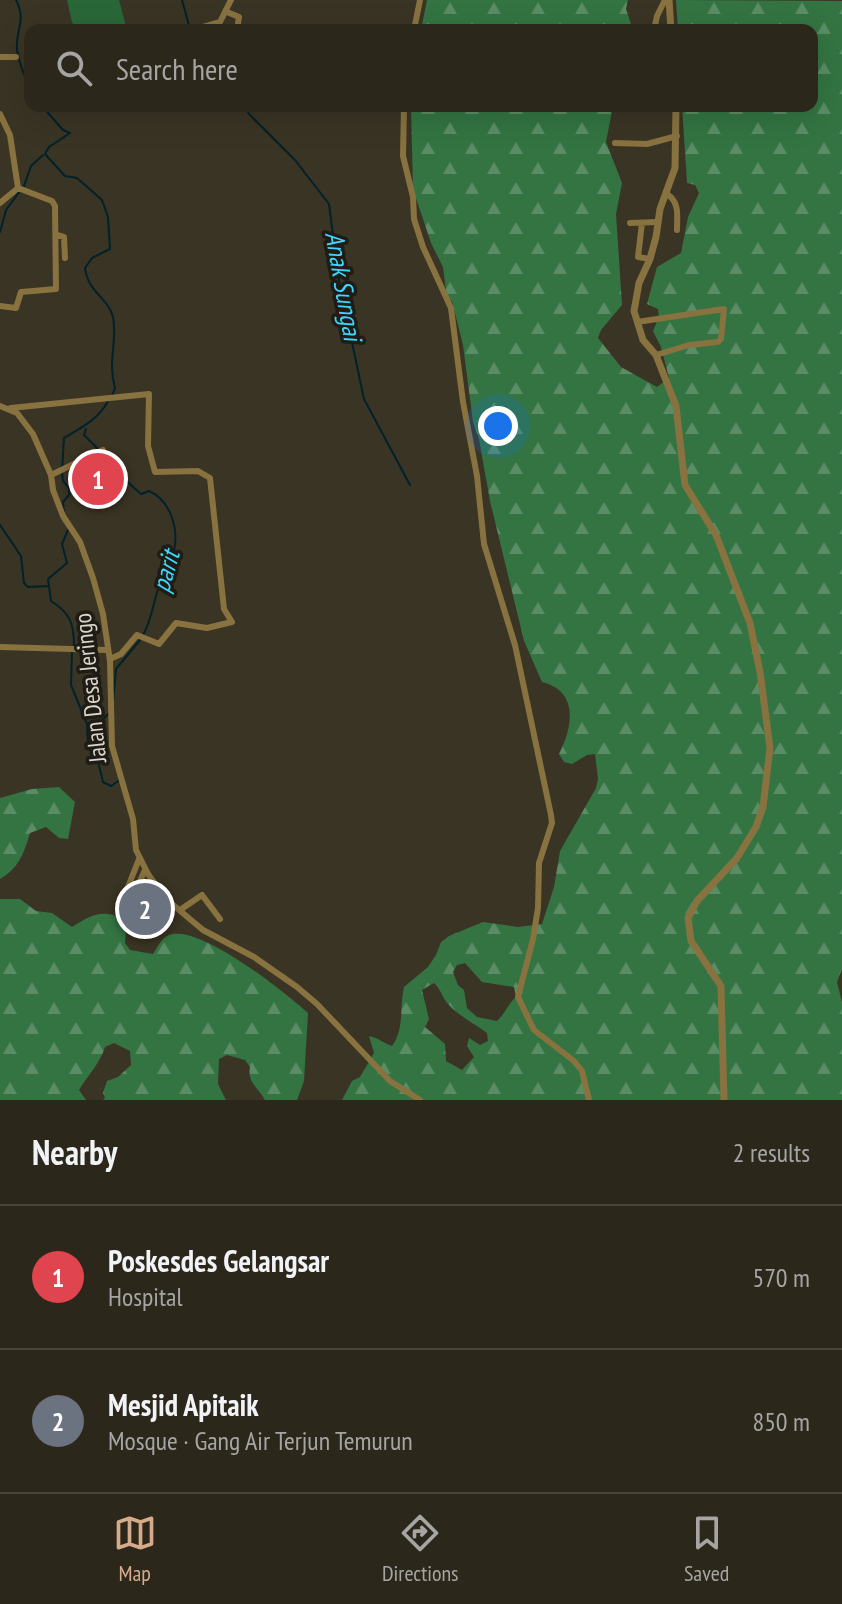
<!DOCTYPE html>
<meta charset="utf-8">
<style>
body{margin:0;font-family:"PT Sans Narrow",sans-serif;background:#342f24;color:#f1f3f6}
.you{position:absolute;left:498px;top:426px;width:28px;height:28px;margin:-20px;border:6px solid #fff;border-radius:50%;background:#1a73e8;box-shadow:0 0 0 12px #1a73e833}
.badge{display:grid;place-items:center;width:52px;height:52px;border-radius:50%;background:#d6ab8b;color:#fff;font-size:26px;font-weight:700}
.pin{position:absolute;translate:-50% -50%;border:4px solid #fff;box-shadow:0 2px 8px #0006}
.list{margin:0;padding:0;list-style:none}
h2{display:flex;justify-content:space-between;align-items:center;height:104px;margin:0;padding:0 32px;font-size:34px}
h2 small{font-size:26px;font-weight:400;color:#a6a5a3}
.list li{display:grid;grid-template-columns:52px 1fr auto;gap:24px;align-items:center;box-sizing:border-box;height:144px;padding:0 32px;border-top:2px solid #48443a}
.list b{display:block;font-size:30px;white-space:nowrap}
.list p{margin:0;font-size:26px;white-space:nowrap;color:#a6a5a3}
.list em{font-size:26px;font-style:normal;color:#a6a5a3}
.icon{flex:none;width:44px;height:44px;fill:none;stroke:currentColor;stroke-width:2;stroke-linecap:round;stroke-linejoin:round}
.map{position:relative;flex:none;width:842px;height:1100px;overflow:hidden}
.search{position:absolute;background:#2c271b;box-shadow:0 8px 32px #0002;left:24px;right:24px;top:24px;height:88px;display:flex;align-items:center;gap:20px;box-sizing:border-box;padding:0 28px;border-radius:16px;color:#a6a5a3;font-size:30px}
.sheet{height:392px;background:#2c271b}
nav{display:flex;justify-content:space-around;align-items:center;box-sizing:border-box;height:112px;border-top:2px solid #48443a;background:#2c271b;font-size:22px;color:#a6a5a3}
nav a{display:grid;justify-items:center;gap:4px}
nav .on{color:#d6ab8b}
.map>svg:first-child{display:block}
</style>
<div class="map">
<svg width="842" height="1100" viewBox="0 0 842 1100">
<defs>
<pattern id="forest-firs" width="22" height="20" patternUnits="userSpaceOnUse" patternTransform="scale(2)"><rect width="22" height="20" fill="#337442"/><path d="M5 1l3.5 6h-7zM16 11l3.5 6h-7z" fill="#5a8d65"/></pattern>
</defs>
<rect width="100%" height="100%" fill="#3a3424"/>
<path fill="url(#forest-firs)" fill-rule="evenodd" d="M427,0H628L626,9L633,30H421Z
M676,0L842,1V969L837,982L842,1002V1100H342L352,1081L360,1077L374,1053L369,1036C379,1038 383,1043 392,1046C405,1028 399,1008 404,987L428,967L436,955L441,942L449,936L483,922L518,927L542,924L554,887L560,851L596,788L598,779L595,754L587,755L572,764L564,762L559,754C573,727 579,691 542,682L524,641L490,501L479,439L473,422L463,345L452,301L447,298L443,267L431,243L413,189L411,106H613L606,142L622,183L616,214L622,305L601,330L598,338L621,367L657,387L669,378L661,347L653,331L659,317L658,309L647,304L657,267L681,253L688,217L699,193L695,185L687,183L682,106H812V30H678ZM465,963L482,982L514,987L516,997C508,1004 505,1014 497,1021L477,1017L467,1008L464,990L458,985L453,972L457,965ZM434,983C441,989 442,998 449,1005C460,1017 474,1023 487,1033L488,1041L480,1045L469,1038L467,1046L474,1057L462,1070L446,1061L445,1044L425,1027L429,1019L422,990Z
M59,787L75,802L68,839L59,838L46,827L30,833C24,853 19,868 0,879V798L32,789Z
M0,899H20L36,911L52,913L72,927C94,913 102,909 127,920L125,943L130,950L153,954C158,947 161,938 169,935C199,923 286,993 308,1013L304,1081L297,1100H265C258,1087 247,1083 250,1067L245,1060L227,1055L219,1059L218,1084L226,1100H103L105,1098L103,1093L107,1081L118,1077L131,1065L130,1051L114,1043L105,1047C101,1062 87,1076 79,1090L86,1100H0Z"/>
<path fill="#296738" d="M67,0H119L127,30H77L72,22Z"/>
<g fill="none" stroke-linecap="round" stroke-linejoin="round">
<path stroke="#01222b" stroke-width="2" d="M16,0C27,21 15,30 17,50C19,61 24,76 30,86
M182,0L190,29
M42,106L63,130L70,133L49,147L45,154L65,176L77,178L102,200L108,217L110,249L92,258L85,268C88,293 108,297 113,317C118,341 107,360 115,388L112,396
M245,106L249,114L295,160L329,204L339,281L364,399L410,485
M24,186L31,166L43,155
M0,232L6,210L20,191
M86,429L84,435L98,449
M103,453L114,470L141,494L149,491C170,500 179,528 174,551C171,564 163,574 159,586C153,603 152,619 143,635
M64,513L63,502L69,495V488L63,481L62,471L64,438C82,427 98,420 108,401
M0,525L21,556L24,583L28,587L49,586
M68,530L62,544L67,563L48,579L51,601C70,613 74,623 74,646
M72,652L71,685L87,724L88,746L98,761L103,782L111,786L120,780
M113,701L116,669L140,640
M88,736L108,714"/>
<path stroke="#887240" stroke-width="6" d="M227,12L239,17L237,30
M193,30L220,22L231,0
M414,30L420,0
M654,30L657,16L665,0
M0,57H16
M27,73L30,71
M404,106L403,156L413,197L414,219L423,247L451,308L463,402L477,476L484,544L515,645L551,815L552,823L539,863L538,908L533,939L518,997L534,1030L574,1061L582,1071L589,1100
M0,114L10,135L18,188L0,203
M615,143L647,144L677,136
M667,194C680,203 677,215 677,230
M630,223L658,222
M642,223L638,257L650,259
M57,235L64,237L65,258
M0,306L16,308L21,292L56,289L55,206L52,201L18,188
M637,322L724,309L721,339L718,342L689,345L656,355
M0,406L17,413L33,434L51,475L53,490L63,516L80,542L93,578L103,614L110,661L112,746L133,819L136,850L148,874L166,899L203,930L254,957L297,987L317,1004L390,1081L420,1100
M11,408L149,394L148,446L155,472L198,471L210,478L224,609L232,622L207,628L176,623L159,644L137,635L121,654L110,659
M88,457L100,473
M51,475L103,450
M0,647L107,650
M126,892L139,859
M124,904L131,901L145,870
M180,910L202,895L220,919
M149,922L166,899"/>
<path stroke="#887240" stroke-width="7" d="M669,0L671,30
M676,106L675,168L660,209L656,237L650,259L639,283L634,311L643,340L656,355L676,406L685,485L716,535L750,623L760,672L770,748L763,807L756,827L737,858L697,901L688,918L691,941L721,986L724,1100"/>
</g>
<g text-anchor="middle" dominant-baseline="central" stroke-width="7" stroke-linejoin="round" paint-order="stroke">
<g font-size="24" fill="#dad6cc" stroke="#1e1c15">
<text transform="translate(90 688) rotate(-96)">Jalan Desa Jeringo</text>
</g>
<g font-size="26" font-style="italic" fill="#3dd6fd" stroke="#1e1c15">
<text transform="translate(344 286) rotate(80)">Anak Sungai</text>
<text transform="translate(165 571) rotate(-74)">parit</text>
</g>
</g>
</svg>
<div class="you"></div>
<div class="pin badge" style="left:98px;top:479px;background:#e0444e">1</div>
<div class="pin badge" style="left:145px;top:909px;background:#6b7280">2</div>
<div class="search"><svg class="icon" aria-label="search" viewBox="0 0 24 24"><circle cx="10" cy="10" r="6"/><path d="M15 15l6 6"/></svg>Search here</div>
</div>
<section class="sheet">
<h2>Nearby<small>2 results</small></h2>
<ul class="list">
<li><span class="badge" style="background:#e0444e">1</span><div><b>Poskesdes Gelangsar</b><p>Hospital</p></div><em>570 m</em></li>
<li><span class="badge" style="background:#6b7280">2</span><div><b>Mesjid Apitaik</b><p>Mosque · Gang Air Terjun Temurun</p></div><em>850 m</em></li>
</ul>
</section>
<nav>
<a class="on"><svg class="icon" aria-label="map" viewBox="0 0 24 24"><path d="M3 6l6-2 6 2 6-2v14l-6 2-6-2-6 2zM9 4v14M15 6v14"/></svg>Map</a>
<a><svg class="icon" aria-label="directions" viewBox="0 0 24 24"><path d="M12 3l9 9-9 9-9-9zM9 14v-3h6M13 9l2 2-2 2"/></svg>Directions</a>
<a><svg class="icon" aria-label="saved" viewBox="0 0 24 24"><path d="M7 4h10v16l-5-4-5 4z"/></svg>Saved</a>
</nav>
